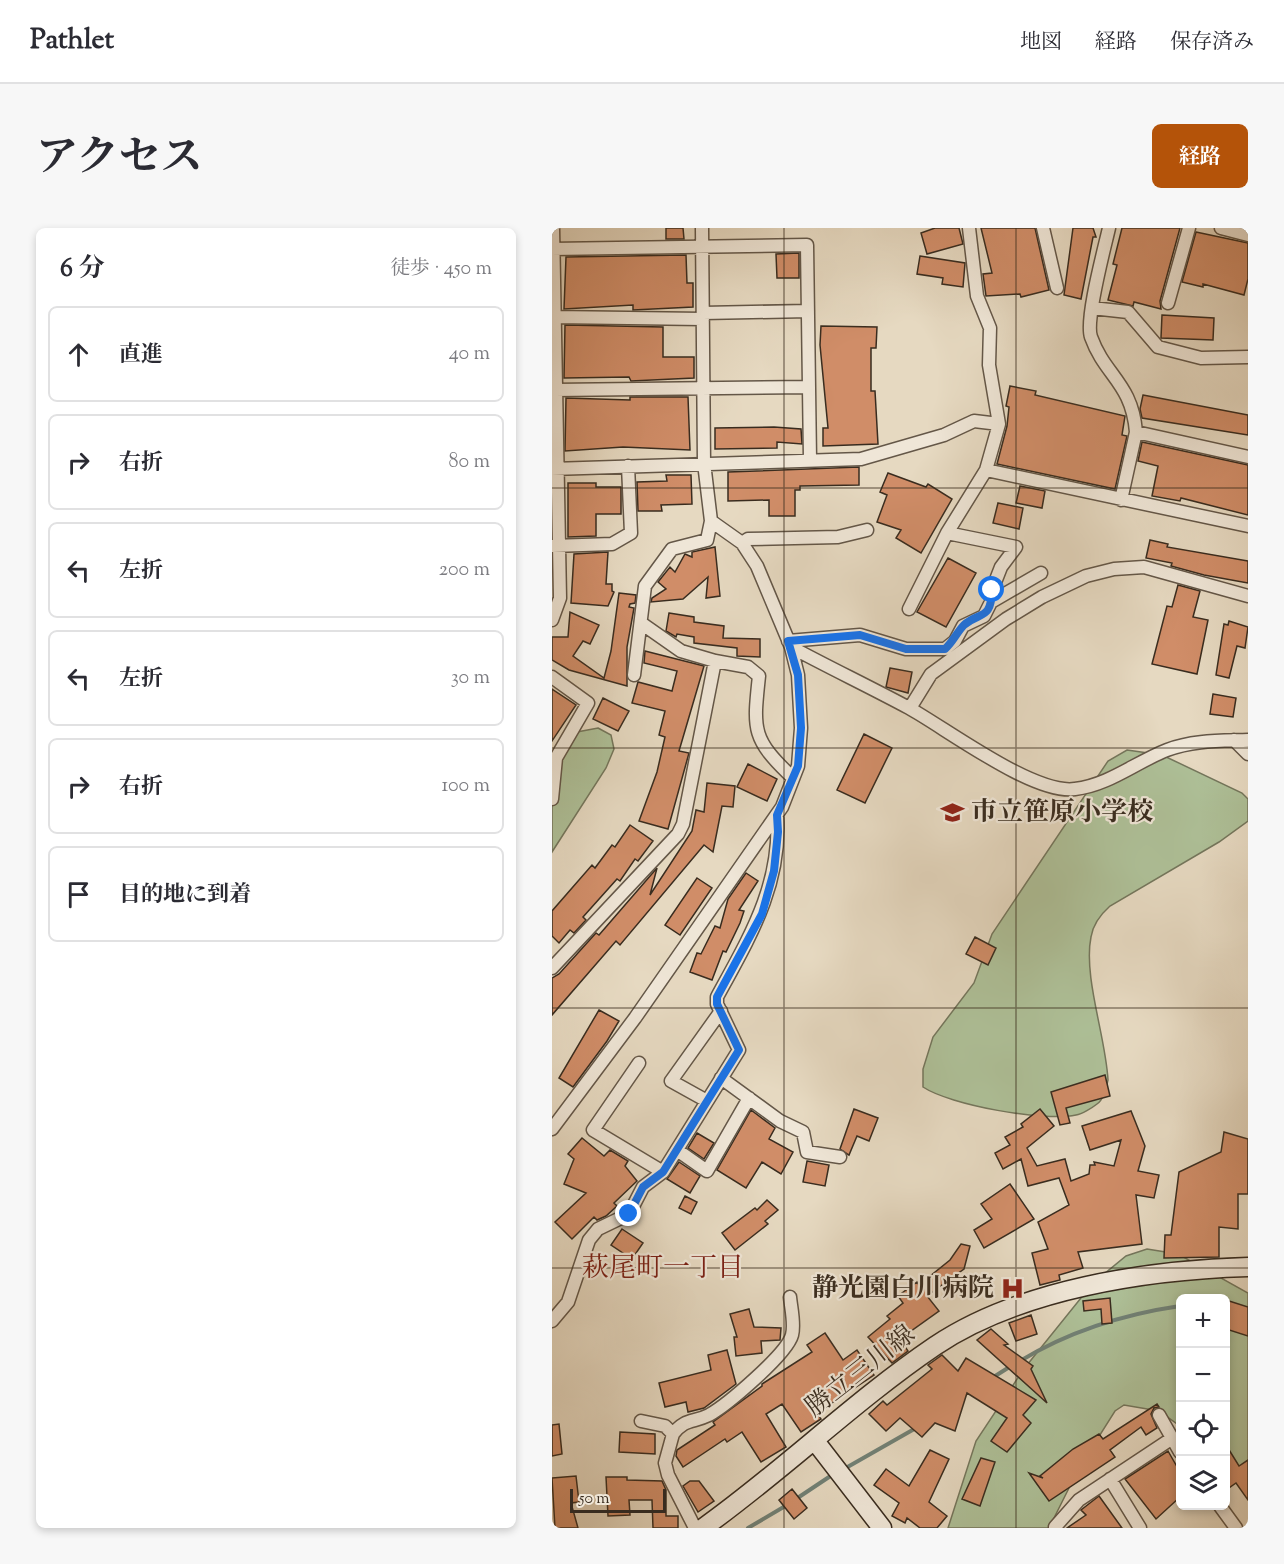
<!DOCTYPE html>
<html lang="ja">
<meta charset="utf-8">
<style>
body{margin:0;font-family:"Sorts Mill Goudy","Noto Serif JP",serif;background:#f7f7f7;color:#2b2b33}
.controls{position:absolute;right:18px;bottom:18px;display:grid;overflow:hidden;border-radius:9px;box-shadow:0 3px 9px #0003}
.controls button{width:54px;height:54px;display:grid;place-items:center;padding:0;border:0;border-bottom:2px solid #e1e1e2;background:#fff;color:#2b2b33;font:30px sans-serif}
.scale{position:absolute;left:18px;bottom:15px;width:96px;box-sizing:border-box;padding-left:6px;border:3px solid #392c1f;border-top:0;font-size:16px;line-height:21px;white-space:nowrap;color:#392c1f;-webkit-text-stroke:4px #efe6d7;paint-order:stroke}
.stop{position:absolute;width:18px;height:18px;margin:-14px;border:4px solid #1a73e8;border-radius:50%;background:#fff}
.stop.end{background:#1a73e8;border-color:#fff;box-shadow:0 2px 6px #0008}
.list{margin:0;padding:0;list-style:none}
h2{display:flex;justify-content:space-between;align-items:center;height:78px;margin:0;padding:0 24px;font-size:26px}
h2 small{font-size:20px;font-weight:400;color:#7c7c81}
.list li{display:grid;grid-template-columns:39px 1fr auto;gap:18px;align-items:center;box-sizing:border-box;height:96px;margin:0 12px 12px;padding:0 12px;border:2px solid #e1e1e2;border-radius:9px}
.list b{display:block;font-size:22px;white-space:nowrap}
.list em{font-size:20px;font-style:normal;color:#7c7c81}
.icon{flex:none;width:33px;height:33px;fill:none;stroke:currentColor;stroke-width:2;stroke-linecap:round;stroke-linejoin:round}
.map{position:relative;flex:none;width:696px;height:1300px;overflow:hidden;border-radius:9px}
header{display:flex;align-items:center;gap:36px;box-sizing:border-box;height:84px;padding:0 30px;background:#fff;border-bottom:2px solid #e1e1e2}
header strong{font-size:28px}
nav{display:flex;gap:33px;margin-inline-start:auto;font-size:21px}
.intro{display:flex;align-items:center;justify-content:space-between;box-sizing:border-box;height:144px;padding:0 36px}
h1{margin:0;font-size:42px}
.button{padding:15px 27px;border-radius:9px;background:#b45309;color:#fff;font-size:21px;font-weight:700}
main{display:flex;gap:36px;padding:0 36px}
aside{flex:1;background:#fff;border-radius:9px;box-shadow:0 3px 9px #0003}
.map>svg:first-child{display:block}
</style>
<header>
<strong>Pathlet</strong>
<nav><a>地図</a><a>経路</a><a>保存済み</a></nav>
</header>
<div class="intro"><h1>アクセス</h1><a class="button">経路</a></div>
<main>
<aside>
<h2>6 分<small>徒歩 · 450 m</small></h2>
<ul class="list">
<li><svg class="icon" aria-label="ahead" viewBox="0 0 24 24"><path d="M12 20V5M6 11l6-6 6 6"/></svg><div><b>直進</b></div><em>40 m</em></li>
<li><svg class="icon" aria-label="right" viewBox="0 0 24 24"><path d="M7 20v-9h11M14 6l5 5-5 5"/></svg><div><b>右折</b></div><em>80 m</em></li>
<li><svg class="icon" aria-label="left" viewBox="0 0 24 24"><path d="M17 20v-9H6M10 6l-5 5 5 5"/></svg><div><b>左折</b></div><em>200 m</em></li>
<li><svg class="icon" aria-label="left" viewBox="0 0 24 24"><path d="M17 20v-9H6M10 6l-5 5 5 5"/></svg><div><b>左折</b></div><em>30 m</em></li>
<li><svg class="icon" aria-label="right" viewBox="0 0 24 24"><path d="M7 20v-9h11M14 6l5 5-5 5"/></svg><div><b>右折</b></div><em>100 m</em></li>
<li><svg class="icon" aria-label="arrive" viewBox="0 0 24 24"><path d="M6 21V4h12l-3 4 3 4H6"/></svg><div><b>目的地に到着</b></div></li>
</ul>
</aside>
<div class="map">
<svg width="696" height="1300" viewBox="0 0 696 1300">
<rect width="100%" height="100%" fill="#e6d9c1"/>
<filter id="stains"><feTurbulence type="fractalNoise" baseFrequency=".00333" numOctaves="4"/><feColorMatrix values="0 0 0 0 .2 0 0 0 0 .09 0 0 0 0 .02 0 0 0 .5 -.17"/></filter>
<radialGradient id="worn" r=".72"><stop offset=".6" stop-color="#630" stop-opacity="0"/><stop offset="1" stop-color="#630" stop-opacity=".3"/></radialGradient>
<path fill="#aec098" stroke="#74765c" stroke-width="1.5" d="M46,500L59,507L62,521L54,540L0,624V537L25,504Z
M575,522L610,527L690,565L696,571V593L667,614L558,678C549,686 541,696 539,709C531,748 554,810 556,852C554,860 552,871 545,876C540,880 530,886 524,887C492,894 398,877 371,859V841L381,809L422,755L440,706L556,533Z
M595,1021L626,1026L696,1065V1249L674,1232V1070H628V1198L607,1183L572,1177L563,1183L527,1240L497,1300H396L424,1213L471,1142L541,1055L574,1028Z"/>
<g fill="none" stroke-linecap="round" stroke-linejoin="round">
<path stroke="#718176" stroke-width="4" d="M468,1133C516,1104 573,1086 628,1078
M440,1150L459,1138
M292,1241L364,1200
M244,1271L283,1245
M196,1300L235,1277"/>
</g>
<path fill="#d08d68" stroke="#392c1f" stroke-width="1.5" d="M114,0H131L132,11H114Z
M383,0H407L411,16L375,26L369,5Z
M429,0H483L497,62L469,69L468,66L434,68L431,46L440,45Z
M521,0H541L544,9H541L529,71L512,67Z
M570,0H628L608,73L609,81L582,74L581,78L556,72L565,37L561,36Z
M644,4L696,15V51L692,67L651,56V59L630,54Z
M247,25V50H225L224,26Z
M134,27L135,55H141V79L81,82V77L12,81L14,29Z
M368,28L413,35L411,59L390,56L391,50L365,46Z
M610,87L662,90L661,112L609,110Z
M13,97L111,99V129H142V150L79,153L77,149L12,150Z
M269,98L325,99L324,120H319V163H323L326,216L271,218V200H276L268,117Z
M458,158L484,163L483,167L573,188L570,207L575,208L563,261L445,236L455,198L457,179L454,178Z
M591,167L696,187V207L590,190L588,181Z
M78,169H136L138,222L71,219L13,223L14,170L78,172Z
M222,199L249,201L250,216L225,214V220L163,221V200Z
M590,214L696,237V287L629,270L628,273L600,268L606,238L586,233Z
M307,239V257L248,258V262H243V288H217V272L176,273V244Z
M336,245L374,259L376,256L400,271L369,325L344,310L349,302L325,294L335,267L328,264Z
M114,247H139L140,276L109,277L110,283H86L85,254L115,253Z
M16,255H44V259H69V286H44V308L16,309Z
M468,258L493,263L490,280L464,275Z
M446,275L471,280L467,301L441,295Z
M598,312L616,316L615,319L696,333V355L652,347L619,338L620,335L594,330Z
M163,319L168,368L154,370L156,349L131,371L99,374L100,370L114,361L106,354L118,339L123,344L133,326L140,329V324Z
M56,324L54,356H60V363L62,364L56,378L19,375L22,326Z
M396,330L424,345L394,399L365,384Z
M626,357L648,363L641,389L656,392L645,446L600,436L615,378L620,379Z
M67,365L84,367L83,375L78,376L77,379L82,380L75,419V458L17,442L0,432V409H16L18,384L47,397L38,416L31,413L21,428L52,450L59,423Z
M117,385L142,389V394L172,398L171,410L208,411V429L185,428V420L142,415V409L125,406L124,409L114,403Z
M677,393L696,399L693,420L685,418L677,450L664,447L672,396L676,397Z
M93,423L152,438L127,523L137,525L116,601L87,593L105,544L113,509L107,507L113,483L80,475L86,454L120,463L125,443L92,435Z
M338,440L360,444L356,465L334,459Z
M0,461L24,477L0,513Z
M661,466L684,470L681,489L658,486Z
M51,470L77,483L66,503L41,491Z
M312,506L340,520L313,575L285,562Z
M196,536L225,551L215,573L185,559Z
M155,555L183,558L181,579L170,578L161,624L152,617L68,717L64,713L0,787V750L7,746L44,705L47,707L105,640L98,667L140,603L144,582L152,584Z
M78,597L101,613L86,633L83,631L68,653L65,651L31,689L34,692L22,705L18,702L7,715L0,708V683L40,637L43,640L60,617L63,619Z
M194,645L206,653L187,682L192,683L188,695L174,724L171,723L160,752L138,744L145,725L149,726L163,698L168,700L176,671Z
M145,650L160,660L128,707L113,697Z
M423,709L444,720L436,737L414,726Z
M47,782L67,793L55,813L21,859L7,850Z
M553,847L558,868L514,880L518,895L508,897L499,864Z
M302,881L326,890L317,913L305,908L297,927L288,921Z
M488,881L502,898L475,920L485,938L513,931L519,953L537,946L538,937H543L542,934L562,938L569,912L538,922L530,898L579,883L593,918L586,943L607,947L602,970L584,967L590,1016L526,1024L531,1040L507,1047L508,1052L488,1057L480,1025L496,1021L486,994L517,977L507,950L476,958L469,931L451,941L443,925L458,917L453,909L471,899L469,896Z
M199,882L223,900L217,911L241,924L229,946L210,934L194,960L165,942Z
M672,904L696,911V966H686V1001L667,999V1029L612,1030L613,1007H619L627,944L669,924Z
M145,905L162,915L152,931L136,920Z
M30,910L52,928L58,922L76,933L73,938L85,953L62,975L65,978L54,988L45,992L42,989L20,1011L3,994L34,965L12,956L22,931L16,926Z
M255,933L277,937L273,958L251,954Z
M127,934L148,948L138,965L115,951Z
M458,956L482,991L432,1020L422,1002L440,991L429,976Z
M133,968L145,974L139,986L127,980Z
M215,972L226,982L213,993L216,996L183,1022L170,1005L203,980L205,982Z
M70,1001L91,1015L80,1031L59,1017Z
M409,1016L418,1018L412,1041L375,1068L387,1083L348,1111L356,1123L340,1135L316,1109L338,1091L335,1088L351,1075L346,1068L365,1054L367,1057L398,1032Z
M558,1070L560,1095L550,1096L549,1081L532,1083L531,1073Z
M674,1072L696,1079V1108L674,1101Z
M197,1081L202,1099L229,1100L228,1112L209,1113L210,1125L184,1128L182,1109H185L178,1086Z
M479,1087L485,1106L464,1113L457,1095Z
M439,1101L456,1116L452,1117L481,1138L479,1141L495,1175L425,1112Z
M273,1105L291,1132L305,1122L322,1147L265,1185L269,1191L249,1204L230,1176L214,1186L234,1219L209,1234L190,1204L175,1214L173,1211L131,1239L124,1228L125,1222L163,1197L161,1194L210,1158V1156L260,1124L255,1117Z
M175,1122L184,1156L152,1180L136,1184L134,1174L113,1179L107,1155L159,1142L156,1127Z
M390,1127L406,1143L414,1130L484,1172L471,1187L479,1195L455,1224L439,1213L455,1190L415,1165L403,1203L383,1195L370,1209L348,1190L334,1203L317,1186L331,1173L335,1177L380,1141L376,1137Z
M605,1176L607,1179L602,1180L599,1186L605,1200L594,1207L589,1199L558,1222L563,1229L497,1273L477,1245L491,1250L488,1248L521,1221L547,1206L551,1211Z
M7,1196L10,1226L0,1228V1197Z
M68,1204L103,1206V1226L67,1224Z
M674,1217L687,1238L696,1232V1272L684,1255L674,1262Z
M378,1222L397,1231L377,1274L395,1288L385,1300H368L355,1290L353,1295L340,1288L347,1275L322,1257L334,1241L357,1258Z
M616,1223L628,1244V1269L604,1291L573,1251Z
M429,1230L443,1234L428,1278L410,1271Z
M24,1248L27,1274L19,1275L26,1300H3L0,1250Z
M54,1249H75V1252L110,1253L114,1262V1288H126V1300H101L100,1272H77L78,1287L56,1288Z
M138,1253H147L162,1273L146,1284L131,1258Z
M240,1261L255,1280L242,1291L227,1272Z
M547,1268L570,1300H515L534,1287L529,1282Z"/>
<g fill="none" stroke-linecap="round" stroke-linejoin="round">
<defs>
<path id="street" d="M491,0L505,60
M557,0C552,22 533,92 539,109C553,148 580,155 584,204
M669,0L696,7
M0,21L255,17L258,231
M616,75L637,0
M540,80L576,84L606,119L649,130L696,129
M151,85L256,83
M2,89L151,91
M3,162L257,159
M0,241L309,231L392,207L422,193L447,196
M434,242L696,298
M569,272L584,204L696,229
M190,315L196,311L286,309L315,302
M1,318L60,316L79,305L76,238
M439,374L489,345
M357,381L395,305L434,242L447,196L437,137L438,100L425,68L417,0
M0,392L8,370L1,0
M89,395L129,423L163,433
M236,413L308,407L354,421H393L403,413L411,398L432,388L439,374L440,362L449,339L464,319L395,305
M239,419C278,440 318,459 357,480C395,501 482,567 523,561C557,557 584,534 615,522C641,512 669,513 696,512
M82,447L93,358L120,321L155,312L159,293
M0,449L36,475L4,530L0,571
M358,480L379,446L454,391L490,369L534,348L562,341L592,339L696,368
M682,512L696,526
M0,740L126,606L131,596L163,433L196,439L207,448C201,503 200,511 241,550
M87,835L41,902L111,944L187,822L165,776V769C197,710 230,657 225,587
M169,850L228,893L251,904L255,924L288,929
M155,873L119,853L169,783
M0,901L83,790L230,579L246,538L249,500L246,447L239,419L205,338L190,315L159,293L152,235L150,0
M125,922L155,943L197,870
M0,1093L16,1074L37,1012L46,1001L77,986L91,959L111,944
M607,1187L628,1224
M89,1193L113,1198L121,1206L113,1235L116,1247L143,1300
M121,1206C133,1190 141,1195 157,1187C175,1177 235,1126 240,1107C243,1096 239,1080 238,1069
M558,1251L588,1300
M668,1278L684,1300
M503,1299L527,1272L619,1211"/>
<path id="secondary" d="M263,1213L330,1300
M151,1300C231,1243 302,1173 383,1118C468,1061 595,1042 696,1039"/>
</defs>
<use href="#street" stroke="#645748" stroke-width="15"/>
<use href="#secondary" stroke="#392c1f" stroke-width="21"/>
<use href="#street" stroke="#efe6d7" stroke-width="12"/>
<use href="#secondary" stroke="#efe6d7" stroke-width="18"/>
</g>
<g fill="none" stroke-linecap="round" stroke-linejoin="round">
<path stroke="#1a73e8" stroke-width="8" d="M77,986L91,959L111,944L187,822L165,776V769L210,686L222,643L226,604L225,587L246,538L249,500L246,447L236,413L308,407L354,421H393C401,414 405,404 412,397C428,383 439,393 440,362"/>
</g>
<path fill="none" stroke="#392c1f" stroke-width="1.5" stroke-opacity="0.55" d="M232,0V1300M464,0V1300M0,260H696M0,520H696M0,780H696M0,1040H696"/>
<defs>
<symbol id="school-bare" viewBox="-9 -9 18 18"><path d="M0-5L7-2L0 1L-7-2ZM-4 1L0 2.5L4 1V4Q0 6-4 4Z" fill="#8f2418" stroke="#efe6d7" stroke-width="2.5" paint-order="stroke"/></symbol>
<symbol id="hospital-bare" viewBox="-9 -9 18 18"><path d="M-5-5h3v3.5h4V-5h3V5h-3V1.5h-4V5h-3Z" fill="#8f2418" stroke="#efe6d7" stroke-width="2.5" paint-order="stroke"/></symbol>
</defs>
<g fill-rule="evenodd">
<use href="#school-bare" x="384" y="568" width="33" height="33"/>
<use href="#hospital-bare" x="444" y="1044" width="33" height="33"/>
</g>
<g text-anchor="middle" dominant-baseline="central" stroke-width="4.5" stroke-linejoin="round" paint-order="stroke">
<g font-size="26" font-weight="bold" fill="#392c1f" stroke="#efe6d7" text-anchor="start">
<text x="419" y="585">市立笹原小学校</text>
<text x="442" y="1061" text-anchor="end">静光園白川病院</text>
</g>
<g font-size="26" fill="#392c1f" stroke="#efe6d7">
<text transform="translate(309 1144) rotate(-38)">勝立三川線</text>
</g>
<g font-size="27" fill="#7a1f14" stroke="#efe6d7">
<text x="111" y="1041">萩尾町一丁目</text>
</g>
</g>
<rect width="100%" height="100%" filter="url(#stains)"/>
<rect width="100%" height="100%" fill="url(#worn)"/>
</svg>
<div class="controls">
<button>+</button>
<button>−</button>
<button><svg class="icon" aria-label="locate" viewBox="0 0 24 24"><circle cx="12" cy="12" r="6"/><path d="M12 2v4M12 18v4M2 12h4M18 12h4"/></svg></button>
<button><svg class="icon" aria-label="layers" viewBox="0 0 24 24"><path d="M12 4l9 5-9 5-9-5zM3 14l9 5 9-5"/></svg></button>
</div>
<div class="scale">50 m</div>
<div class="stop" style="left:440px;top:362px"></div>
<div class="stop end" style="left:77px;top:986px"></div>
</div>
</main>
